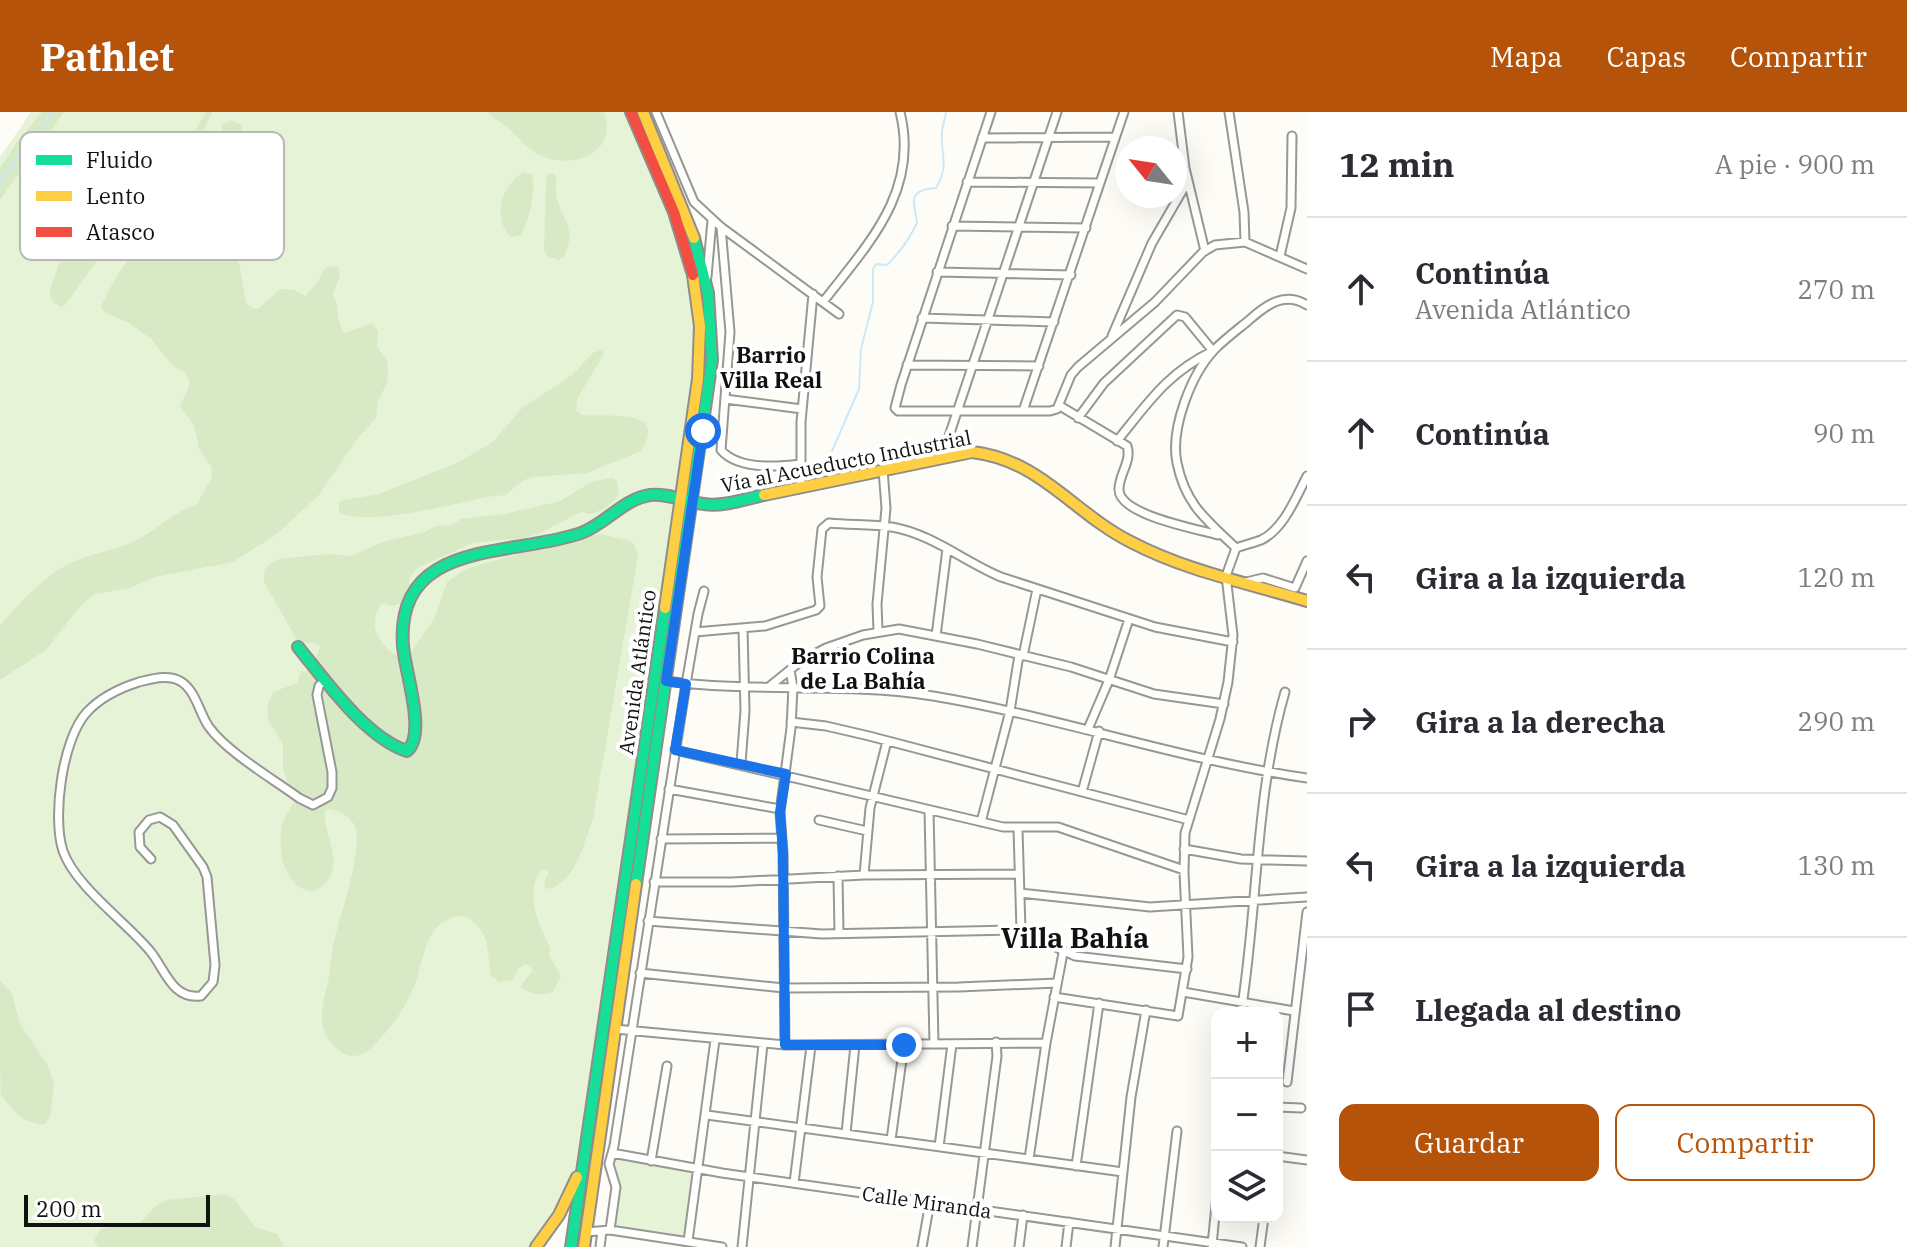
<!DOCTYPE html>
<html lang="es">
<meta charset="utf-8">
<style>
body{margin:0;font-family:"IBM Plex Serif",serif;background:#f7f7f7;color:#2b2b33}
.controls{position:absolute;right:24px;bottom:24px;display:grid;overflow:hidden;border-radius:16px;box-shadow:0 8px 32px #0002}
.controls button{width:72px;height:72px;display:grid;place-items:center;padding:0;border:0;border-bottom:2px solid #e1e1e2;background:#fff;color:#2b2b33;font:40px sans-serif}
.compass{position:absolute;left:1115px;top:24px;width:72px;height:72px;border-radius:50%;background:#fff;box-shadow:0 8px 32px #0002;rotate:300deg}
.scale{position:absolute;left:24px;bottom:20px;width:186px;box-sizing:border-box;padding-left:8px;border:4px solid #111;border-top:0;font-size:22px;line-height:28px;white-space:nowrap;color:#111;-webkit-text-stroke:6px #fff;paint-order:stroke}
.stop{position:absolute;width:24px;height:24px;margin:-18px;border:6px solid #1a73e8;border-radius:50%;background:#fff}
.stop.end{background:#1a73e8;border-color:#fff;box-shadow:0 2px 8px #0008}
.list{margin:0;padding:0;list-style:none}
h2{display:flex;justify-content:space-between;align-items:center;height:104px;margin:0;padding:0 32px;font-size:34px}
h2 small{font-size:26px;font-weight:400;color:#7c7c81}
.list li{display:grid;grid-template-columns:52px 1fr auto;gap:24px;align-items:center;box-sizing:border-box;height:144px;padding:0 32px;border-top:2px solid #e1e1e2}
.list b{display:block;font-size:30px;white-space:nowrap}
.list p{margin:0;font-size:26px;white-space:nowrap;color:#7c7c81}
.list em{font-size:26px;font-style:normal;color:#7c7c81}
.actions{display:flex;gap:16px;padding:24px 32px}
.actions a{flex:1;padding:18px 0;border:2px solid #b45309;border-radius:16px;text-align:center;font-size:28px;color:#b45309}
.actions .main{background:#b45309;color:#fff}
.icon{flex:none;width:44px;height:44px;fill:none;stroke:currentColor;stroke-width:2;stroke-linecap:round;stroke-linejoin:round}
.map{position:relative;flex:none;width:1307px;height:1135px;overflow:hidden}
header{display:flex;align-items:center;gap:48px;box-sizing:border-box;height:112px;padding:0 40px;background:#b45309;color:#fff}
header strong{font-size:38px}
nav{display:flex;gap:44px;margin-inline-start:auto;font-size:28px}
main{display:flex}
aside{flex:1;background:#fff}
.map>svg:first-child{display:block}
</style>
<header>
<strong>Pathlet</strong>
<nav><a>Mapa</a><a>Capas</a><a>Compartir</a></nav>
</header>
<main>
<div class="map">
<svg width="1307" height="1135" viewBox="0 0 1307 1135">
<rect width="100%" height="100%" fill="#fdfcf7"/>
<path fill="#e7f3d7" d="M31,0H631L694,162L699,255L579,1061L536,1135H0V45Z
M612,1041L700,1057L688,1129L610,1118L616,1075L609,1057Z"/>
<path fill="#d8eac5" d="M42,0H64L0,88V56L17,30Z
M206,0H212L197,34L155,91L149,92L144,88L146,75L183,39Z
M488,0H604C617,38 581,56 547,46C529,41 521,27 508,16C500,10 494,7 488,0Z
M231,9L241,12L245,35L246,88L237,139L246,191L254,197L259,196L280,177L295,178L305,184L316,172L326,155L338,154L340,163L333,183C341,197 334,207 345,221L372,211L378,219L377,235L387,248L388,257L387,270L378,290L376,306L357,327L319,383L277,422L233,450L155,465L130,476L95,482L81,493L46,538L0,568V513C21,490 46,461 75,449C94,441 115,438 133,430C156,419 173,400 197,392L211,367L212,356L199,337L194,313L180,294L189,275V268L183,259L172,253L151,227L129,211L104,200L101,195C113,166 135,136 156,114C177,93 211,80 220,49C224,36 221,25 222,12Z
M524,60L532,62C536,81 530,106 521,123L511,125C491,107 502,71 524,60Z
M552,61L556,64C556,73 555,82 558,90C566,113 576,118 564,145L559,148L547,144L544,138L546,69L548,62Z
M124,64L132,65L137,89L131,106L106,136L66,192L61,195L54,191L49,181L64,136C70,133 77,133 83,131C103,123 113,99 111,80Z
M601,238L604,242L578,285L576,298L582,303C604,306 670,294 641,339L587,361L533,365L524,368L506,383L486,385C451,393 370,414 339,401V391L343,388L379,382L457,351L493,330L522,296L572,263L593,241Z
M612,366L617,369L619,383L605,397L590,402L581,400L538,422L524,426L473,431L417,456L409,467L410,476L400,492L392,494L382,491C365,516 381,534 402,548L409,543L435,505L447,470L466,457L548,433L600,422L628,428L634,432L638,444L593,707C582,734 579,763 551,777L546,776L544,771L549,759L542,757C523,781 539,813 551,837L549,843L561,864L553,880C541,884 529,882 520,875L533,858L526,852L519,856L512,868L499,870L492,865C485,837 493,820 464,804C422,805 426,850 413,877C405,896 393,913 379,928C372,935 364,944 354,944C346,944 339,939 333,933C313,913 325,887 329,864C331,854 331,844 333,834C339,805 363,741 355,715C351,703 337,698 326,697C318,718 354,757 315,779C284,780 277,737 282,713C284,704 290,698 294,689L283,656V632L268,608L267,594L273,580L297,571L301,559L314,560L315,547L320,535L315,531L298,530L264,470V459L268,453L279,447L328,442L351,444L382,430L425,420L435,414L452,413L461,407L505,402L560,389L591,370Z
M0,869L12,881L20,912L48,954L54,972L50,1005L45,1012C26,1014 10,997 1,982C0,974 0,886 0,869Z
M226,1082L234,1087L255,1115L277,1122L284,1135H98L94,1128L101,1117L141,1110L155,1094L167,1088Z"/>
<g fill="none" stroke-linecap="round" stroke-linejoin="round">
<path stroke="#cde8f7" stroke-width="2" d="M0,68L36,25L52,0
M822,362L859,277L861,237L873,190V157L876,152L887,153C900,140 909,128 917,111C915,91 905,78 936,76C950,53 940,42 942,19C943,13 945,6 946,0"/>
<defs>
<path id="street" d="M656,0L694,90L721,115L839,202
M991,0L901,273L895,296L898,299H1050L1057,297L1071,263L1078,255L1155,190L1203,140L1215,133L1245,130L1307,157
M1178,0L1185,56L1205,139
M1229,0L1244,100L1245,130
M982,26L1115,25
M967,70L1100,71
M952,114L1086,116
M721,115L730,220L721,338C738,358 777,355 800,352
M1280,144L1291,96L1292,24
M937,160L1071,163
M707,165L712,108
M823,190C867,133 920,80 900,0
M922,206L1054,210
M1112,224L1152,131L1188,69
M907,253L1039,254
M725,287L802,297
M1060,294L1127,334C1132,349 1119,362 1119,377C1118,403 1198,417 1218,423
M1023,299L1124,0
M1078,306L1104,271L1177,203L1185,205L1213,239C1167,261 1148,291 1117,329
M942,345L1057,0
M801,375V310L813,182
M1236,436C1207,408 1186,394 1177,351C1170,317 1191,262 1215,237C1225,227 1237,218 1248,209C1266,193 1284,179 1307,193
M1236,436C1244,433 1253,431 1261,428C1284,417 1296,385 1307,364
M1246,470L1263,466L1295,476L1307,449
M878,519L877,492L886,396L883,358
M695,520L765,514L816,498L820,494L817,465L822,417L829,411C850,413 872,412 892,415C932,422 965,450 1001,465L1155,515L1233,530
M936,524L947,437
M1023,544L1037,477
M666,569C754,581 845,570 933,584C1059,605 1180,648 1307,666
M770,574L801,549L826,536L863,523L899,517L977,532L1071,555L1154,582L1224,592
M791,610L826,614L869,624L1189,708
M1088,617L1109,568L1129,507
M675,638L1003,715H1058L1184,758
M741,651L745,599L743,517
M669,677L780,697
M1082,680L1099,619
M929,698L934,932
M819,708L867,719
M981,710L1010,599L1019,543
M1018,717L1021,819
M661,727L782,726
M1184,737L1241,747L1307,749
M151,747L140,735L139,720L149,708L160,705L173,713L203,755L207,765L215,853L213,870L201,884C172,888 165,857 150,839C126,810 75,774 63,739C52,706 62,627 87,600C101,585 120,576 139,570C152,567 168,562 180,569C196,578 199,601 209,615C227,640 273,667 299,686L313,693L328,685L332,676V660L317,583L319,574L325,568
M864,763L870,696L887,629
M838,764L839,821
M654,770H732L864,763L1019,762
M1020,781L1150,795L1307,785
M648,809L822,822L1014,818L1028,822L1075,844L1187,857
M640,861L784,876L959,875L1057,871
M1183,880L1294,899
M1054,885L1178,904L1188,845L1184,760L1185,721L1220,607L1228,570L1233,523L1226,464L1236,436
M1241,901C1258,794 1255,684 1285,580
M615,917L785,933L1046,931
M785,933L783,741L780,700L791,616L793,575L790,558
M1287,970L1307,800
M1277,995L1301,996
M707,1003L1123,1060
M846,1021L855,933
M891,1028L904,933
M939,1035L952,932
M612,1041L722,1061L1242,1135
M1277,1044L1307,1048
M1029,1047L1046,931L1063,841
M651,1049L667,954
M1076,1054L1099,891
M794,1071L811,934
M610,1118L616,1075L609,1052L614,1034L686,572L698,502L704,479
M586,1120L610,1118L722,1135
M688,1129L715,928
M1212,1133L1217,1083
M600,1135L602,1119
M742,1135L763,932
M922,1135L930,1090
M972,1135L997,944L996,930
M1019,1135L1023,1103
M1066,1135L1069,1110
M1115,1135L1131,985L1146,898
M1163,1135L1177,1019
M1260,1135L1264,1105"/>
<path id="fast" d="M298,535C325,568 366,626 407,639C427,622 405,560 403,534C395,426 513,445 581,421C606,412 623,387 650,383C668,381 686,390 704,392C723,395 745,387 764,383
M636,772L712,248L708,181L694,126
M571,1135L665,496"/>
<path id="slow" d="M643,0L694,126
M764,383L972,340C1041,348 1073,401 1131,430C1186,459 1248,471 1307,489
M665,496L698,267L700,214L693,163
M536,1135L559,1103L577,1065
M584,1135L636,772"/>
<path id="jam" d="M631,0L674,100L693,163"/>
</defs>
<use href="#street" stroke="#979795" stroke-width="11"/>
<use href="#fast" stroke="#8e8d8b" stroke-width="14"/>
<use href="#slow" stroke="#8e8d8b" stroke-width="14"/>
<use href="#jam" stroke="#8e8d8b" stroke-width="14"/>
<use href="#street" stroke="#fffffe" stroke-width="7"/>
<use href="#fast" stroke="#16e098" stroke-width="10"/>
<use href="#slow" stroke="#ffcf43" stroke-width="10"/>
<use href="#jam" stroke="#f24e42" stroke-width="10"/>
</g>
<g fill="none" stroke-linecap="round" stroke-linejoin="round">
<path stroke="#1a73e8" stroke-width="10" d="M703,319L666,569L686,572L675,638L786,662L780,700L783,741L785,933H904"/>
</g>
<g text-anchor="middle" dominant-baseline="central" stroke-width="8" stroke-linejoin="round" paint-order="stroke">
<g font-size="20" fill="#111" stroke="#fff">
<text transform="translate(846 349) rotate(-11)">Vía al Acueducto Industrial</text>
<text transform="translate(637 560) rotate(-82)">Avenida Atlántico</text>
<text transform="translate(927 1090) rotate(8)">Calle Miranda</text>
</g>
<g font-size="22" font-weight="bold" fill="#111" stroke="#fff">
<text x="771" y="242">Barrio<tspan x="771" dy="25">Villa Real</tspan></text>
<text x="863" y="543">Barrio Colina<tspan x="863" dy="25">de La Bahía</tspan></text>
</g>
<g font-size="28" font-weight="bold" fill="#111" stroke="#fff">
<text x="1075" y="825">Villa Bahía</text>
</g>
</g>
<rect x="20" y="20" width="264" height="128" rx="12" fill="#fff" stroke="#b8b8b8" stroke-width="2"/>
<rect x="36" y="43" width="36" height="10" fill="#16e098"/>
<rect x="36" y="79" width="36" height="10" fill="#ffcf43"/>
<rect x="36" y="115" width="36" height="10" fill="#f24e42"/>
<g font-size="22" fill="#111">
<text x="86" y="56">Fluido</text>
<text x="86" y="92">Lento</text>
<text x="86" y="128">Atasco</text>
</g>
</svg>
<div class="controls">
<button>+</button>
<button>−</button>
<button><svg class="icon" aria-label="layers" viewBox="0 0 24 24"><path d="M12 4l9 5-9 5-9-5zM3 14l9 5 9-5"/></svg></button>
</div>
<svg class="compass" viewBox="-18 -18 36 36"><path d="M0-13l5 13h-10z" fill="#e53935"/><path d="M0 13l5-13h-10z" fill="#7c7c81"/></svg>
<div class="scale">200 m</div>
<div class="stop" style="left:703px;top:319px"></div>
<div class="stop end" style="left:904px;top:933px"></div>
</div>
<aside>
<h2>12 min<small>A pie · 900 m</small></h2>
<ul class="list">
<li><svg class="icon" aria-label="ahead" viewBox="0 0 24 24"><path d="M12 20V5M6 11l6-6 6 6"/></svg><div><b>Continúa</b><p>Avenida Atlántico</p></div><em>270 m</em></li>
<li><svg class="icon" aria-label="ahead" viewBox="0 0 24 24"><path d="M12 20V5M6 11l6-6 6 6"/></svg><div><b>Continúa</b></div><em>90 m</em></li>
<li><svg class="icon" aria-label="left" viewBox="0 0 24 24"><path d="M17 20v-9H6M10 6l-5 5 5 5"/></svg><div><b>Gira a la izquierda</b></div><em>120 m</em></li>
<li><svg class="icon" aria-label="right" viewBox="0 0 24 24"><path d="M7 20v-9h11M14 6l5 5-5 5"/></svg><div><b>Gira a la derecha</b></div><em>290 m</em></li>
<li><svg class="icon" aria-label="left" viewBox="0 0 24 24"><path d="M17 20v-9H6M10 6l-5 5 5 5"/></svg><div><b>Gira a la izquierda</b></div><em>130 m</em></li>
<li><svg class="icon" aria-label="arrive" viewBox="0 0 24 24"><path d="M6 21V4h12l-3 4 3 4H6"/></svg><div><b>Llegada al destino</b></div></li>
</ul>
<div class="actions"><a class="main">Guardar</a><a>Compartir</a></div>
</aside>
</main>
